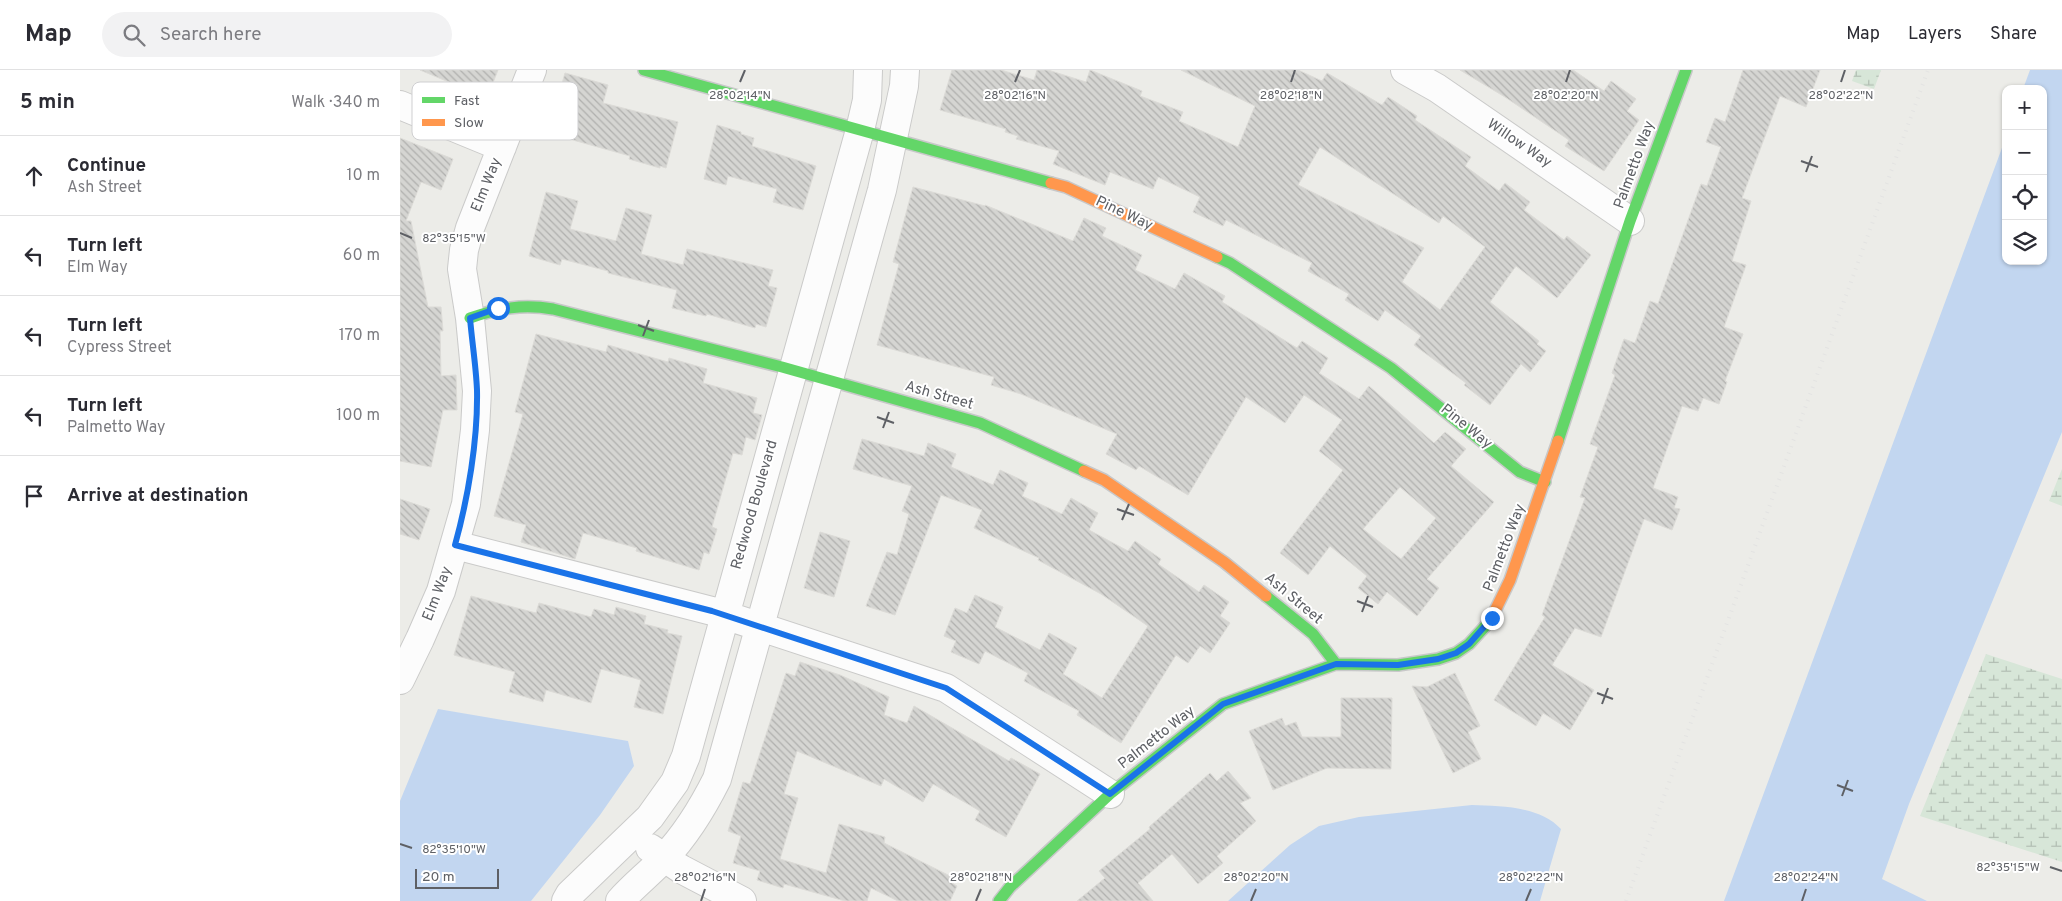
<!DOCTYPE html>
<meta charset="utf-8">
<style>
body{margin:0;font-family:Overpass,sans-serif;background:#f2f2f3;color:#2b2b33}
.controls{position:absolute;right:15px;top:15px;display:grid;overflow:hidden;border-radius:10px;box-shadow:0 1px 4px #0004}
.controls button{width:45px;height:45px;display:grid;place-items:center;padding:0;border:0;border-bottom:1px solid #e1e1e2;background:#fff;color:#2b2b33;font:25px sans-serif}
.scale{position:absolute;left:15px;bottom:12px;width:84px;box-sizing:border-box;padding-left:5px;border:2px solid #5e6065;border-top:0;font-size:14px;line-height:18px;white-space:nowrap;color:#5e6065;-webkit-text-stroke:4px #fff;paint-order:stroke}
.stop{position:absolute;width:15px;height:15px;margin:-11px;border:4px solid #1a73e8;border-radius:50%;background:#fff}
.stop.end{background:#1a73e8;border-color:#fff;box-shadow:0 1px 5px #0008}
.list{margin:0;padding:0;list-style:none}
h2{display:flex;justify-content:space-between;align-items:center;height:65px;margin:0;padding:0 20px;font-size:21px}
h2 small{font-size:16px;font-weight:400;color:#7c7c81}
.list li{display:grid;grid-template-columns:32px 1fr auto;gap:15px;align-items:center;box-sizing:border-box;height:80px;padding:0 20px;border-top:1px solid #e1e1e2}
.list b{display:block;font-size:19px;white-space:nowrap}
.list p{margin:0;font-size:16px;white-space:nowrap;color:#7c7c81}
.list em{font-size:16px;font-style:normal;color:#7c7c81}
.icon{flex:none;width:28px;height:28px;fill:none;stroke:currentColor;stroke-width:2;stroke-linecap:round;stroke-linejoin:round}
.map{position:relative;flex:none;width:1662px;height:831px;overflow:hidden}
header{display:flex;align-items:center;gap:30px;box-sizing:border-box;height:70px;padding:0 25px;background:#fff;border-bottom:1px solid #e1e1e2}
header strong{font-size:24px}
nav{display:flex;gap:28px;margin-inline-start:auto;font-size:18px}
.search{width:350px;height:45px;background:#f2f2f3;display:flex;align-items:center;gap:12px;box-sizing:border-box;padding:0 18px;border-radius:28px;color:#7c7c81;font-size:19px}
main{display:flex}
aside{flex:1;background:#fff}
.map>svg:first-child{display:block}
</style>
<header>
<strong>Map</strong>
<div class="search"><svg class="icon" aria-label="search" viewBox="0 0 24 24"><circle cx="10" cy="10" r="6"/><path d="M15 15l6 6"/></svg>Search here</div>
<nav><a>Map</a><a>Layers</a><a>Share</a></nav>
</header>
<main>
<aside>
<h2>5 min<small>Walk · 340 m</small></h2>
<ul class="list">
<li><svg class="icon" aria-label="ahead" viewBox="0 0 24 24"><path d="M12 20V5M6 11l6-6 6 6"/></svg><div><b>Continue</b><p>Ash Street</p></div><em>10 m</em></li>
<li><svg class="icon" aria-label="left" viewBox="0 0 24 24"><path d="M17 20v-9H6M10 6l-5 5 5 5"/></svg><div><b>Turn left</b><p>Elm Way</p></div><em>60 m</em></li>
<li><svg class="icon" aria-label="left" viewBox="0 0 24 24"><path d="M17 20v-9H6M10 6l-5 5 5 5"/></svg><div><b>Turn left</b><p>Cypress Street</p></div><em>170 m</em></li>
<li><svg class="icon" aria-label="left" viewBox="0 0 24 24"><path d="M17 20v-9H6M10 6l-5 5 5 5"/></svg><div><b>Turn left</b><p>Palmetto Way</p></div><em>100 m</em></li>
<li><svg class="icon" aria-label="arrive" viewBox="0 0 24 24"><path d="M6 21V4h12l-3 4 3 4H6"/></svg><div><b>Arrive at destination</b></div></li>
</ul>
</aside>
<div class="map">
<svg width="1662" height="831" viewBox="0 0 1662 831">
<defs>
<pattern id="wetland-marsh" width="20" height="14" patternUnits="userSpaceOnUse" patternTransform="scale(1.25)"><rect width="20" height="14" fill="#d7e6d8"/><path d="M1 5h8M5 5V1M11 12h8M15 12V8" fill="none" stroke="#b2beb3"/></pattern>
<pattern id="building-back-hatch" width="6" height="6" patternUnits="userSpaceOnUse" patternTransform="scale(1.25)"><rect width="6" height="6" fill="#d5d5d2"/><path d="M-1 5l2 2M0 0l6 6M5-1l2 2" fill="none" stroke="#b0b0ae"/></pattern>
</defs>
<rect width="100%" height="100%" fill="#ecece8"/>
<path fill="url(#wetland-marsh)" d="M1456,0H1481L1474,19L1452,11Z
M1662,399V436L1649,431Z
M1586,584L1662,609V792L1520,746Z"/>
<path fill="#c2d6f0" d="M1630,0H1662V362L1509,734L1482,809L1527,831H1324L1606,67V191H1643V19H1623Z
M38,639L228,671L234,696L200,745L131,831H0V731Z
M1072,735C1101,736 1140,736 1161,759L1140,831H828L890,775L919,756L959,747Z"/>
<path fill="url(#building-back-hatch)" stroke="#dcdbd7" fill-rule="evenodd" d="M20,0H98L87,28Z
M552,0H601L634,10L637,0H648L686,12L690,0L742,21L740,26L783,42L779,51L838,77L855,36L781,0H898L922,11L927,3L982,35L988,27L1017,46L1015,50L1071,87L1065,96L1099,121L1105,113L1130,132L1124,140L1164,170L1167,166L1191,185L1157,228L1116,196L1090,232L1139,271L1137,274L1146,281L1130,302L1121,294L1090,335L1064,315L1066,313L1014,275L1021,266L985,240L978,251L945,230L949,224L908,201L912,193L826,150L823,156L793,142L800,127L758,107L753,119L710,102L705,115L653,94L659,81L616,69L618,66L605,62L606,59L540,40ZM920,77L1039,153L1043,146L1085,177L1040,240L1002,212L1024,178L898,115Z
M1060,0H1173L1204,21L1211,11L1236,29L1227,41L1239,50L1204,101L1165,76L1169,70L1105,27Z
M1343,0H1420L1406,37L1380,26L1342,128L1351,131L1332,191L1346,195L1324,257L1343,264L1325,311L1327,312L1319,334L1303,328L1298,341L1282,336L1253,418L1278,427L1274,438L1280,439L1272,460L1244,449L1201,567L1175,558L1152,595L1194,620L1170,660L1143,643L1136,656L1094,630L1145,547L1142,545L1185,428L1180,427L1198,377L1190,374L1215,305L1212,303L1224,269L1235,273L1250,231L1258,234L1301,114L1307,116L1321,77L1306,72L1315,48L1325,52Z
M165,3L208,15L203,33L278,52L266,98L260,96V98L229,89L230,86L148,63Z
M317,55L341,62V64L354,68L352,76L416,96L403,140L373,132L377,119L328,106L326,115L304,109Z
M0,68L53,89L41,120L21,112L6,151H11L28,237H41L43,261H40L41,306L56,305L57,340H43L31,397L0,391Z
M513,117L585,136V135L673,171L684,148L706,158L702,166L742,185L735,200L775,219L784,203L825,226L822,232L897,278L902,271L928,288L919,303L959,329L969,316L1034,373L1045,362L1066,379L1051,396L1094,432L1027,509L1039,518L1017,546L987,522L978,534L958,518L967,506L930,476L908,505L880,483L943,400L919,381L942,350L904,325L885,353L846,327L788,425L739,396L736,400L706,384L717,364L621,324L591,315L594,307L477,275L499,194L493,192ZM1000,417L1036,448L1001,489L963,459Z
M146,122L178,131L170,159L216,171L226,138L252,145L241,184L283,195L287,179L373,200L368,216L377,218L366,257L356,254L355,258L307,244L306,246L272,238L277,220L208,203V201L162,189L160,195L129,186Z
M136,264L206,282L208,275L268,292L269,288L307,299L303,313L357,328L353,343L362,345L355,370L346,367L342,385L333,383L312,457L317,459L309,484L304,482L299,500L236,481L237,478L183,463L175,489L121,472L126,455L94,446L123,344L115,342Z
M462,369L524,386L528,373L556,384L551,397L593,415L600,400L628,413L622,426L662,444L671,428L698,443L689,460L728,481L735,471L761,489L758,494L799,522L804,515L829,532L820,546L830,553L810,583L800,576L788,593L776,585L721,673L677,645L679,641L624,611L628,603L585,581L579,594L551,582L556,571L544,566L555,538L567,543L575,525L603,537L595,557L640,580L649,563L677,578L663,604L702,628L748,556L701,524L638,490L639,488L574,458L582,440L541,425L495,545L466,536L487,482L497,485L509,444L502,441L512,416L453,399Z
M0,429L30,439L19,470L0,464Z
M420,462L450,471L434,527L404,518Z
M71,526L136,543L139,533L191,547L194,539L214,545L216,537L246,546L244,554L268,560L267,563L282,566L263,644L234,637L241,610L201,599L191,633L146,620L143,632L109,622L115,602L54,585Z
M400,592L440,605L489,627L484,645L507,653L514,636L609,691L611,688L640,704L606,767L575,750L580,741L533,714L523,732L484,709L481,716L397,681L384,724L398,728L380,789L426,803L439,754L485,767L484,773L554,808L552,813L557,816L550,831H498L471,818L467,831H445L384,814L383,818L357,810L360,801L333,793L341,766L328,761L343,712L350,714L386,603L395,606Z
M1055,603L1080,656L1068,662L1081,689L1053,703L1012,616L1027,617Z
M941,628H992L991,699L927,698L873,720L849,661L882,648L885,656L896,652L902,667H941Z
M828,701L851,728L840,733L856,751L817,786L823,793L798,814L772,784L738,813L753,831H677L705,808L699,801L750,759L749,757L810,703L817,711Z"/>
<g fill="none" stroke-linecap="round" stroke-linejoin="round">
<defs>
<path id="street" d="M1005,0L1037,18L1230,151
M0,35L102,77
M55,475L312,541L546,618L710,724
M0,610L20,569L41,521L66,434L75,360L77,321L70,248L62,199L64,180L70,158L132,0
M250,778L281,799L342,831
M166,831L170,824L250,747L275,712L286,686L460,60L467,30L468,0
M220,831C233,816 250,803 264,788C286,765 303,737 317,709L482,120L504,16L505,0"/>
<path id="fast" d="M244,0L651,113
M817,187L830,193L991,298L1120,402L1145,412
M70,248C98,238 123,234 153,239L382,297L580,353L684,401
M1158,371L1230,151L1286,0
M866,526L913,564L936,594
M599,831L610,817L710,724L823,634L936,594L998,595L1038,589L1056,583L1069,574L1090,551"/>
<path id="slow" d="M651,113L666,117L817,187
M684,401L704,410L824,492L866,526
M1090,551L1110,510L1158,371"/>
</defs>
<use href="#street" stroke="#cacac9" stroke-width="30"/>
<use href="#fast" stroke="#c8c8c9" stroke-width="14"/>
<use href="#slow" stroke="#c8c8c9" stroke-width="14"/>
<use href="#street" stroke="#fcfcfc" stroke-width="28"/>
<use href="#fast" stroke="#63d668" stroke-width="11"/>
<use href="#slow" stroke="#ff974d" stroke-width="11"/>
<path stroke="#e3e3e2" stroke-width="4" stroke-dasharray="1 6" stroke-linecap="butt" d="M1226,831L1528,0"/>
</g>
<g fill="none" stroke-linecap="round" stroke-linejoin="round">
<path stroke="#1a73e8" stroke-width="6" d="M98,238L70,248C72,272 76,296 77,320C78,370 68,428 55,475L312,541L546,618L710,724L823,634L936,594L998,595L1038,589L1056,583L1069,574L1092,548"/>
</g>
<path fill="none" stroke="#5e6065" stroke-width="2" d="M340,12L345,0M615,12L620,0M891,12L895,0M1166,12L1170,0M1441,12L1445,0M1401,91L1418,97M1406,102L1412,86M0,163L12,168M238,255L254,261M243,266L249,250M477,347L494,353M483,358L489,342M717,439L734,445M722,450L729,434M957,531L973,537M962,542L968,526M1197,623L1213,629M1202,634L1208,618M1437,715L1453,721M1442,726L1448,710M0,774L12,778M1650,797L1662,801M301,831L305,819M576,831L581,819M851,831L856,819M1126,831L1131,819M1402,831L1406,819"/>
<g text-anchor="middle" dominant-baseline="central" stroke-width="4" stroke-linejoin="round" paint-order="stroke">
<g font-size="15" fill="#5e6065" stroke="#fff">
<text transform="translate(1119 74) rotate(34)">Willow Way</text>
<text transform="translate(1235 95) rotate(-70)">Palmetto Way</text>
<text transform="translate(87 115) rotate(-68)">Elm Way</text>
<text transform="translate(724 144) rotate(25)">Pine Way</text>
<text transform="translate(539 326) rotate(16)">Ash Street</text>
<text transform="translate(1066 357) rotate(39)">Pine Way</text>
<text transform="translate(355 435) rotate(-74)">Redwood Boulevard</text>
<text transform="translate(1105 478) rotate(-69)">Palmetto Way</text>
<text transform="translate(38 524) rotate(-69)">Elm Way</text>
<text transform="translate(893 529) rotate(40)">Ash Street</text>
<text transform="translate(757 668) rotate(-38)">Palmetto Way</text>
</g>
</g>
<rect x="12" y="12" width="166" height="58" rx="8" fill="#fff" stroke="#cfcfd1" stroke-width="1"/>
<rect x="22" y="27" width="23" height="6" fill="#63d668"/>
<rect x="22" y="49" width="23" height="7" fill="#ff974d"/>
<g font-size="14" fill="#5e6065">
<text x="54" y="35">Fast</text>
<text x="54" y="57">Slow</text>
</g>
<g font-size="12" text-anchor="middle" fill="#5e6065" stroke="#fff" stroke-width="4" stroke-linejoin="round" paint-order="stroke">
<text x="340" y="29">28°02'14"N</text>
<text x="615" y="29">28°02'16"N</text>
<text x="891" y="29">28°02'18"N</text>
<text x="1166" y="29">28°02'20"N</text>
<text x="1441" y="29">28°02'22"N</text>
<text x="54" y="172">82°35'15"W</text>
<text x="54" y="783">82°35'10"W</text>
<text x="1608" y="801">82°35'15"W</text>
<text x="305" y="811">28°02'16"N</text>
<text x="581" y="811">28°02'18"N</text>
<text x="856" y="811">28°02'20"N</text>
<text x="1131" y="811">28°02'22"N</text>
<text x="1406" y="811">28°02'24"N</text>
</g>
</svg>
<div class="controls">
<button>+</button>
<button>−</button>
<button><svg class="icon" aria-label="locate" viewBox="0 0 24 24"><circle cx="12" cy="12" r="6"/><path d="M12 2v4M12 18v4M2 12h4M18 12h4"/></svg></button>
<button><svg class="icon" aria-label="layers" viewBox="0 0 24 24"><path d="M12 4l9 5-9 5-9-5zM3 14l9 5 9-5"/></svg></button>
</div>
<div class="scale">20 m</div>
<div class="stop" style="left:98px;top:238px"></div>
<div class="stop end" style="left:1092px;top:548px"></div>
</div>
</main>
